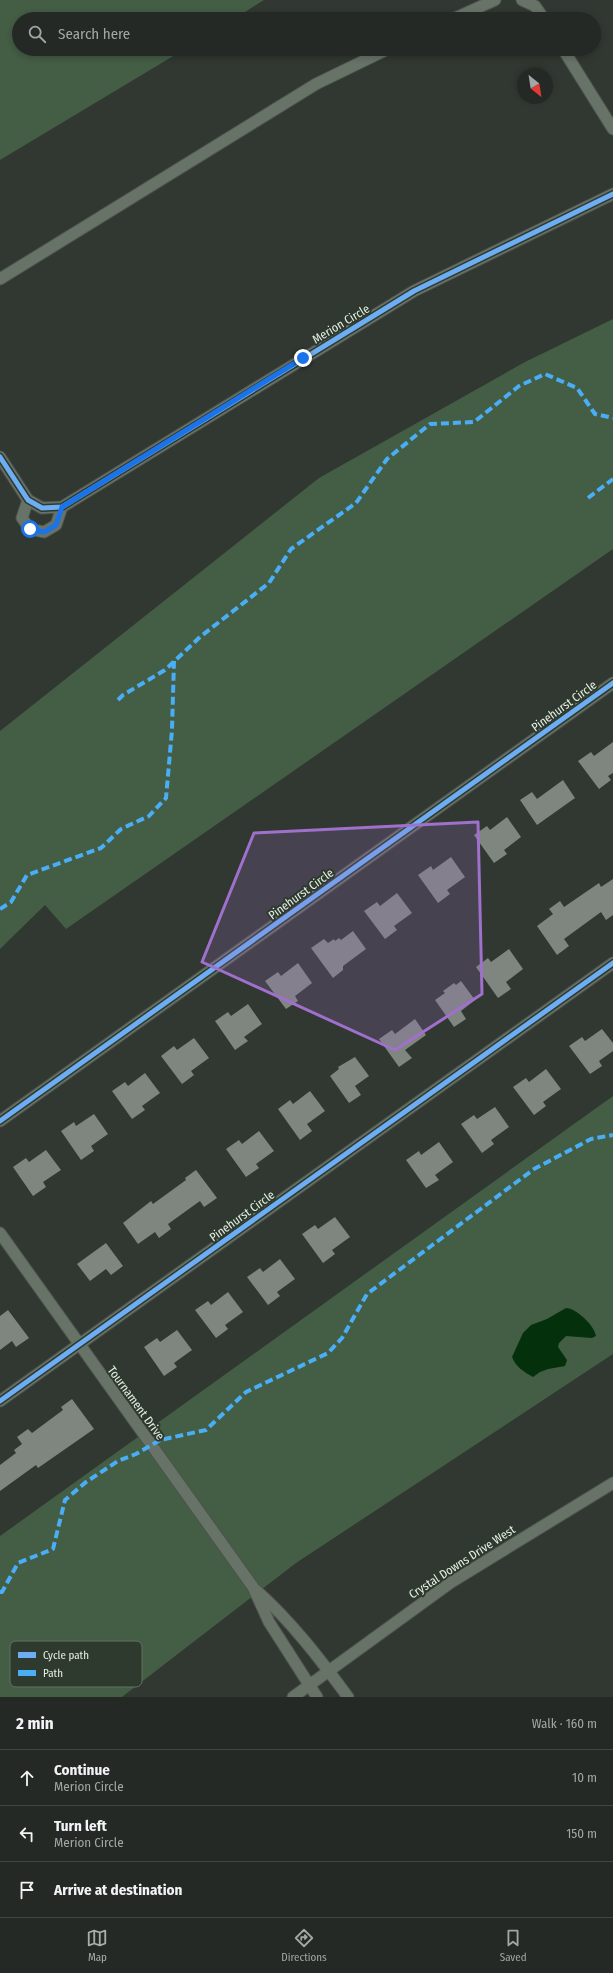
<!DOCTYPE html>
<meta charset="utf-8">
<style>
body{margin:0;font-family:"Fira Sans Condensed",sans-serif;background:#2d312d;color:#f1f3f6}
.compass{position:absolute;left:517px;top:68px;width:36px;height:36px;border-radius:50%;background:#252925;box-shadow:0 2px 6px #0003;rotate:150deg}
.stop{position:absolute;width:12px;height:12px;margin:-9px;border:3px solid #1a73e8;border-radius:50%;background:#fff}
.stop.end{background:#1a73e8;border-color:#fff;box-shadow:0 1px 4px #0008}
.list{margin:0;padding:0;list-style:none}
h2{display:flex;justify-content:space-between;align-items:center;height:52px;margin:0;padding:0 16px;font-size:17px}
h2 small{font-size:13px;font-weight:400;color:#a3a6a7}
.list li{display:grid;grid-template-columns:26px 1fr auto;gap:12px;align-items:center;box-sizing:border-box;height:56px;padding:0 16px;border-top:1px solid #424542}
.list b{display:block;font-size:15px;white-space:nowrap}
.list p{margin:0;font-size:13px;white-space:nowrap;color:#a3a6a7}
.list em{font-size:13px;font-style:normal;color:#a3a6a7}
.icon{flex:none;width:22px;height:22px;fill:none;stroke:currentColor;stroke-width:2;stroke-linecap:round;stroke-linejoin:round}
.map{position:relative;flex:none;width:613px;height:1697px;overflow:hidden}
.search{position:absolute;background:#252925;box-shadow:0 2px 6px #0003;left:12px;right:12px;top:12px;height:44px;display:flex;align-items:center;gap:10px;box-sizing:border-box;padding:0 14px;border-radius:22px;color:#a3a6a7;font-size:15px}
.sheet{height:220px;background:#252925}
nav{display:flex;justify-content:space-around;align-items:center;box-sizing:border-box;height:56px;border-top:1px solid #424542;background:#252925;font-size:11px;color:#a3a6a7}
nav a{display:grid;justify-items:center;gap:2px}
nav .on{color:#a7aea7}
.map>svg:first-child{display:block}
</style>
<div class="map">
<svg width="613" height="1697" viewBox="0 0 613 1697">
<rect width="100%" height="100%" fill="#313731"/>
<path fill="#445d45" d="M0,0H264L234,19H19V49H185L0,160Z
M613,319V549L66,929L45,905L0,949V731L319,478L525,362Z
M613,1096V1354L296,1563L122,1697H0V1536Z"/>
<path fill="#04310b" d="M566,1308C576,1308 595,1326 596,1336L592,1338L566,1336L559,1343L558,1347L567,1360L565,1366L548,1369L540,1372L533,1377C524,1372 516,1367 512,1357L523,1333L531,1325L547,1319Z"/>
<path fill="#7f857f" d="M613,742V773L608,776L611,780L599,789L578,761L591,752L594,756Z
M563,780L575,798L537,825L520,800L532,792L537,799Z
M507,817L521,837L504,850L507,854L494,863L474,835L487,826L490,830Z
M451,857L465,877L447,890L450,894L438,903L418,875L431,866L433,870Z
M613,879V915L606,920L601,912L564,939L569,946L557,955L537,926L553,914L549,909L560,901L564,907L599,883L601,887Z
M397,893L412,913L394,926L397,930L385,939L364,911L377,902L380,906Z
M353,931L366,949L343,966V970L333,978L311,948L324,939L328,943L334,939L335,941L339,938L341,940Z
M509,949L523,969L506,982L511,989L498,998L476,967L488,958L491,962Z
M298,963L312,983L295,996L298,1001L286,1009L265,981L278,972L281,976Z
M461,981L475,1000L461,1011L466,1019L454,1027L435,1000L445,993L443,991L454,983L456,985Z
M248,1004L262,1024L244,1037L248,1041L235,1050L215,1021L228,1012L231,1016Z
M415,1019L426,1035L405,1050L412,1058L399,1067L379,1039L392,1030L395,1034Z
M602,1029L613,1043V1051L599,1061L602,1066L590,1074L569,1046L582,1037L585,1041Z
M194,1038L209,1058L191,1071L194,1075L182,1084L161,1056L174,1046L177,1050Z
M355,1057L369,1076L355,1086L361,1095L349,1103L330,1076L339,1069L338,1067Z
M546,1069L561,1089L543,1102L546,1106L534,1115L513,1087L526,1078L529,1082Z
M145,1073L160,1093L142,1106L145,1110L132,1119L112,1091L125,1082L128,1086Z
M310,1091L325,1111L307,1124L312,1131L300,1140L278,1109L290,1100L293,1104Z
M495,1107L509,1127L491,1140L494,1144L482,1153L461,1124L474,1115L477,1119Z
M94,1114L108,1134L91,1146L94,1151L81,1160L61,1131L74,1122L76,1126Z
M259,1131L274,1151L256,1164L259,1168L246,1177L226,1149L239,1140L242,1144Z
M439,1142L453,1162L435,1175L439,1180L426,1188L406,1160L419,1151L421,1155Z
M46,1150L61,1170L43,1182L46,1187L33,1196L13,1167L26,1158L29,1162Z
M196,1170L217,1198L204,1207L200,1201L168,1224L171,1229L159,1238L155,1232L138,1244L123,1223L151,1201L153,1204L186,1180L185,1178Z
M335,1217L350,1237L332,1250L335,1254L323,1263L302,1234L315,1225L318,1229Z
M106,1243L123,1266L111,1275L106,1269L90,1281L77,1264Z
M280,1259L295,1279L277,1292L280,1296L268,1305L247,1277L260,1268L263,1272Z
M228,1292L243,1312L225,1325L228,1329L216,1338L195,1310L208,1301L211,1305Z
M8,1310L29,1338L16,1347L12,1341L0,1350V1316Z
M177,1330L192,1350L174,1363L177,1367L164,1376L144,1347L157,1338L160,1342Z
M72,1399L94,1429L38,1468L36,1465L0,1491V1465L16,1453L14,1450L22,1444L17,1437L28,1429L32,1433L63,1410L61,1407Z"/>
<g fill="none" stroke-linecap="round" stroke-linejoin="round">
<defs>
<path id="street" d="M522,0L535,6L544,19
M453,19L495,0
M563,49L613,129
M0,279L316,84L388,49
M0,457L28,500L42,508L62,507L414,291L613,194
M28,500L22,518L30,529L44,532L56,525L62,507
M0,1121L613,683
M0,1233L253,1587L269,1622L317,1697
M0,1401L613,963
M256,1590C291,1621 320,1659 348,1697
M293,1697L450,1583L613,1483"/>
</defs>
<use href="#street" stroke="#4f534f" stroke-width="13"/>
<use href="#street" stroke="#687368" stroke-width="11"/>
<path stroke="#49aef6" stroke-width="4" stroke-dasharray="8 4" stroke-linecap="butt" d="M588,498L613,479
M118,700L123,695L165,670L200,637L269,583L291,549L356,503L387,459L430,424L474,422L519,386L545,374L577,388L595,414L613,418
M0,909L11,902L27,875L101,848L121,829L149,816L166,798L172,730L174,661
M0,1592H2L18,1563L53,1549L65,1500L86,1482L118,1461L136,1454L160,1440L206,1430L246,1392L328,1353L342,1338L367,1294L534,1169L591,1139L613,1135"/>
<defs>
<path id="cycleway" d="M0,457L28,500L42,508L62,507L414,291L613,194
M0,1121L613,683
M0,1401L613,963"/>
</defs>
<use href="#cycleway" stroke="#2e3a2e" stroke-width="8"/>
<use href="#cycleway" stroke="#6dadf4" stroke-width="5"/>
</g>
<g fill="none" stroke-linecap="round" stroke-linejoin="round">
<path stroke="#1a73e8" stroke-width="5" d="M30,529L44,532L56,525L62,507L303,358"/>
</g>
<path fill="#a070cd" fill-opacity="0.2" stroke="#a070cd" stroke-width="3" stroke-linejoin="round" d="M478,822L482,994L395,1050L202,962L254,833Z"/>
<g text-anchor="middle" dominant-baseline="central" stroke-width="4" stroke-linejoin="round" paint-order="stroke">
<g font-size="12" fill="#e6eee6" stroke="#2e3a2e">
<text transform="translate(341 324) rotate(-31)">Merion Circle</text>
<text transform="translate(564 706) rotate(-36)">Pinehurst Circle</text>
<text transform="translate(301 894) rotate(-36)">Pinehurst Circle</text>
<text transform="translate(242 1216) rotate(-36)">Pinehurst Circle</text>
<text transform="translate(136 1403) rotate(54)">Tournament Drive</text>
<text transform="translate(462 1562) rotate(-33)">Crystal Downs Drive West</text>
</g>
</g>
<rect x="10" y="1641" width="132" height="46" rx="6" fill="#2e3a2e" stroke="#657065" stroke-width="1"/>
<rect x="18" y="1652" width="18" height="6" fill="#6dadf4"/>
<rect x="18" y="1670" width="18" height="6" fill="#49aef6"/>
<g font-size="11" fill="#e6eee6">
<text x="43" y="1659">Cycle path</text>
<text x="43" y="1677">Path</text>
</g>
</svg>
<svg class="compass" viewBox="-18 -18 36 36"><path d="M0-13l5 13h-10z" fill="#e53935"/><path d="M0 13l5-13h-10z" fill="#a3a6a7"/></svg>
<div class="stop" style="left:30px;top:529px"></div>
<div class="stop end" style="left:303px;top:358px"></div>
<div class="search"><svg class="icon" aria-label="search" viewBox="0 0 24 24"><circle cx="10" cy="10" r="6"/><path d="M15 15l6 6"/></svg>Search here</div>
</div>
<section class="sheet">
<h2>2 min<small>Walk · 160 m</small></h2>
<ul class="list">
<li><svg class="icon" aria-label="ahead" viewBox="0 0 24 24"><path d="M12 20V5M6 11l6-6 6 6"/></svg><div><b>Continue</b><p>Merion Circle</p></div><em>10 m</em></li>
<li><svg class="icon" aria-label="left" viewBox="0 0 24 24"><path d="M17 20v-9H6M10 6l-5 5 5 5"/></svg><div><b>Turn left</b><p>Merion Circle</p></div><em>150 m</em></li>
<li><svg class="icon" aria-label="arrive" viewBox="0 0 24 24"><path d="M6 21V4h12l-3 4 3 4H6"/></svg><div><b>Arrive at destination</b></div></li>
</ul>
</section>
<nav>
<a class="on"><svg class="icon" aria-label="map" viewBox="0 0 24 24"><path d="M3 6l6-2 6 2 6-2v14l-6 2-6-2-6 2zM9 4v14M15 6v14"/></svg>Map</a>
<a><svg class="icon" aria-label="directions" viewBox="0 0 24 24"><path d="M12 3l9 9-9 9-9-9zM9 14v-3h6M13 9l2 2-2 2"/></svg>Directions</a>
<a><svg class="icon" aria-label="saved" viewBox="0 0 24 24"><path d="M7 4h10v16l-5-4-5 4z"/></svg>Saved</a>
</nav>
